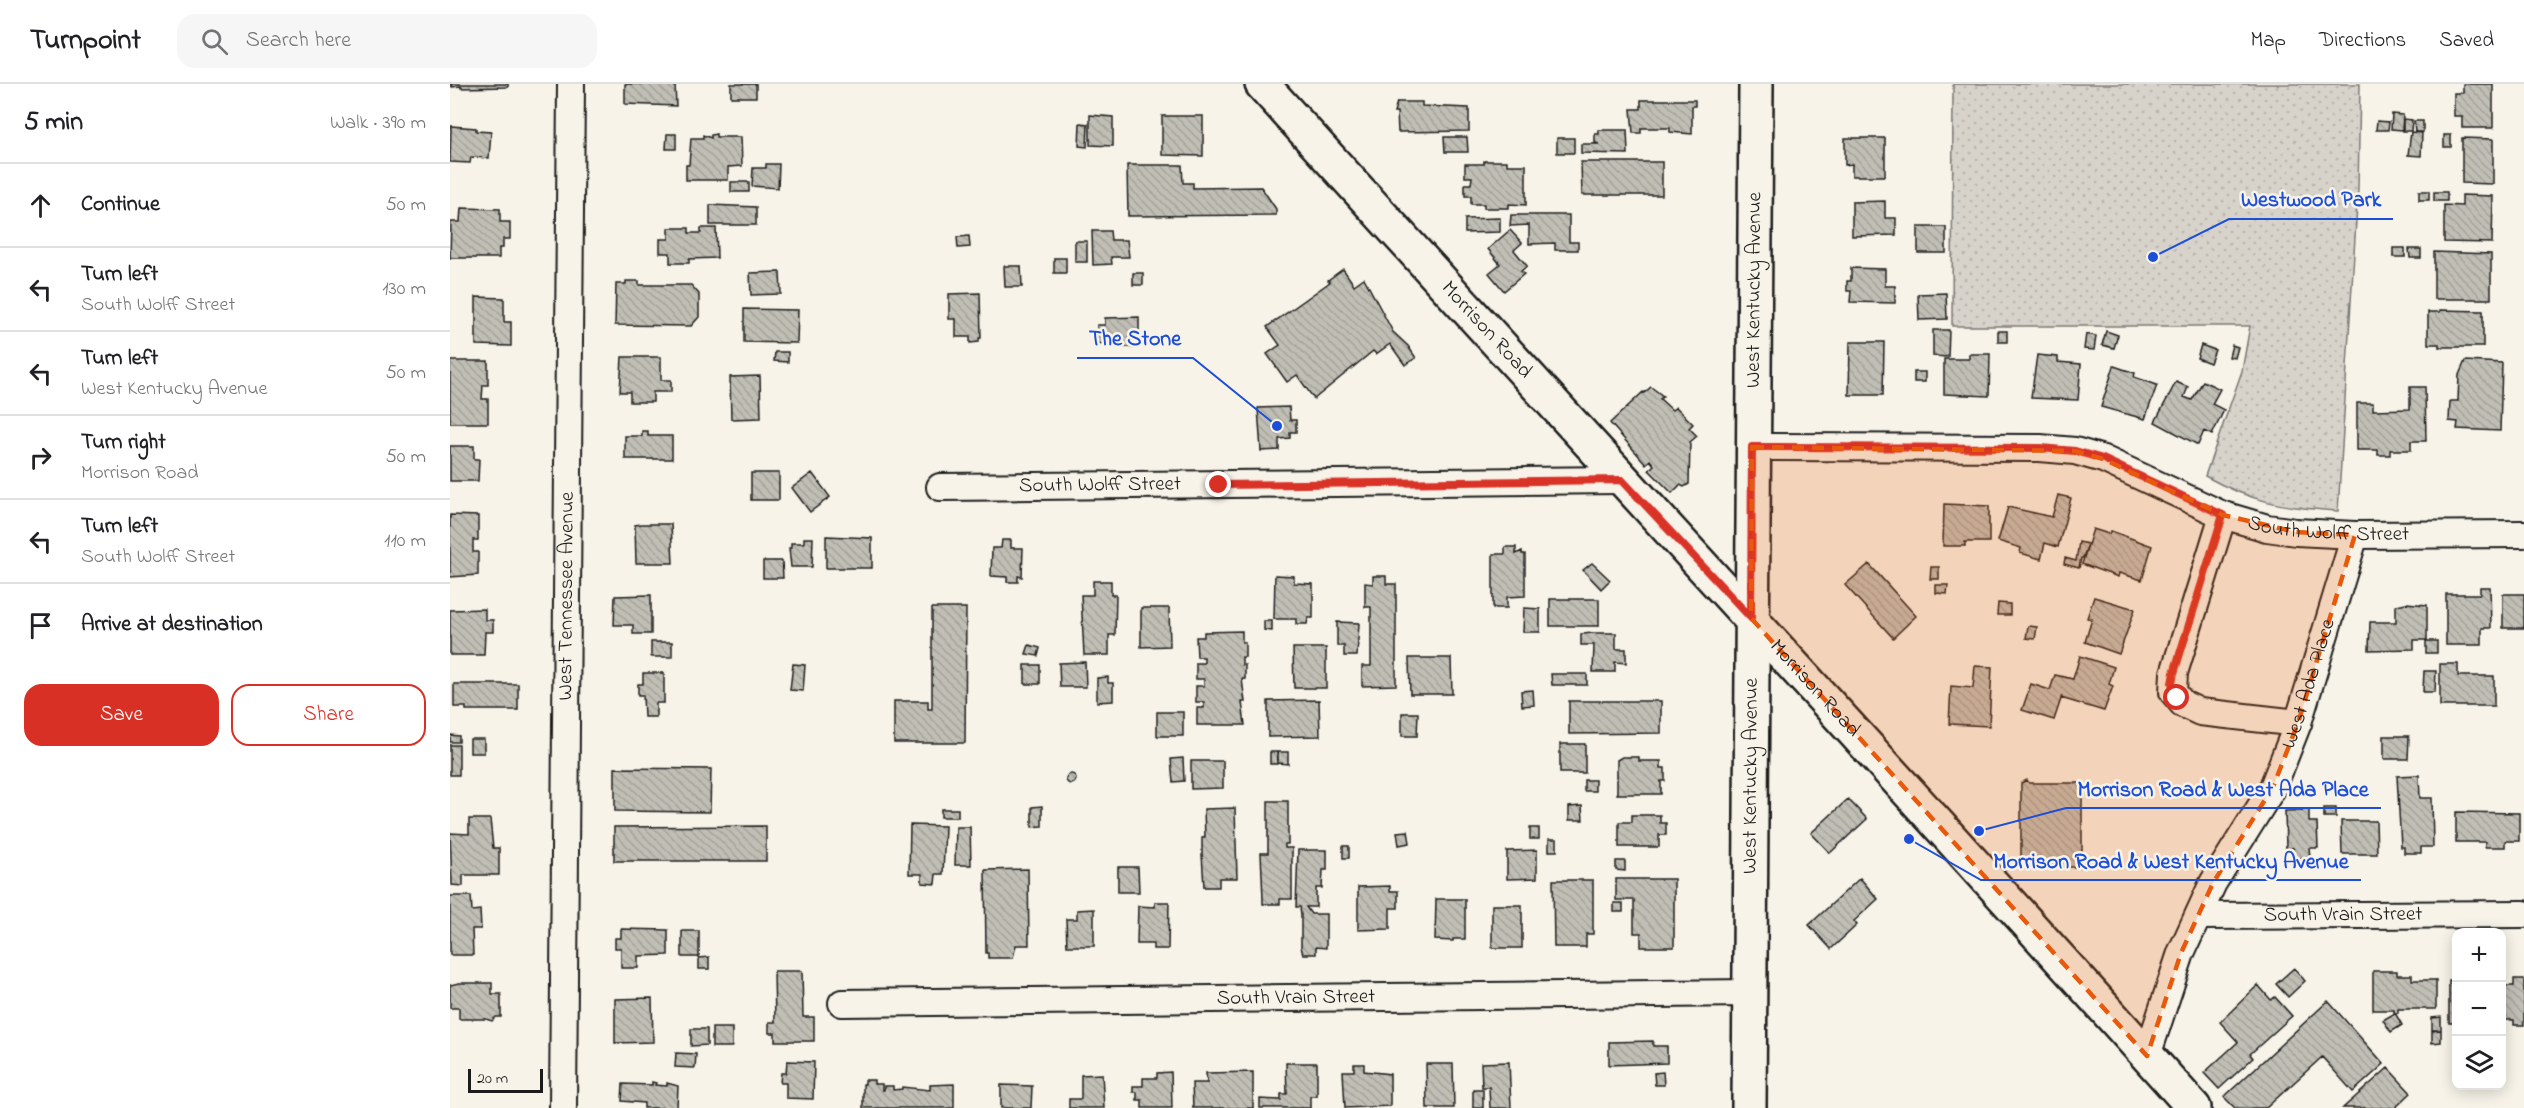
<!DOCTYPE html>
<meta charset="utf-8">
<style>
body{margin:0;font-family:"Indie Flower",sans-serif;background:#f6f6f6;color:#202124}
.controls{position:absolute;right:18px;bottom:18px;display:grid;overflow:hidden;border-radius:12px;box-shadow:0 3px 15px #0003}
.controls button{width:54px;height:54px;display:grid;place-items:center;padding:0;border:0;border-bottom:2px solid #e0e0e0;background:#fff;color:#202124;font:30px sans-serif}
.scale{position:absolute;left:18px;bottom:15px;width:75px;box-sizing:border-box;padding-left:6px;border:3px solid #1c1c1c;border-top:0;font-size:16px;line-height:21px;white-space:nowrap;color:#1c1c1c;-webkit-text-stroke:4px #f7f3e8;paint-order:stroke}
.stop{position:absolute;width:18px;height:18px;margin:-14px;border:4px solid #d93025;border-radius:50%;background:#fff}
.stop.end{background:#d93025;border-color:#fff;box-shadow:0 2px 6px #0008}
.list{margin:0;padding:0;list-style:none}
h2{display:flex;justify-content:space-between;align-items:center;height:78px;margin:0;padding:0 24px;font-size:26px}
h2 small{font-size:20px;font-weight:400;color:#757577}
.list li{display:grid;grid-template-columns:39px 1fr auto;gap:18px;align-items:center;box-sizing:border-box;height:84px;padding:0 24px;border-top:2px solid #e0e0e0}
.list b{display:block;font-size:22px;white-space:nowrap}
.list p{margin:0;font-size:20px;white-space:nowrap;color:#757577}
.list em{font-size:20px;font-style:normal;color:#757577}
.actions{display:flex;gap:12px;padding:18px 24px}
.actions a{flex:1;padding:14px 0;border:2px solid #d93025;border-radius:18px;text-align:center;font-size:21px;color:#d93025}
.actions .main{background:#d93025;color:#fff}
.icon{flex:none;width:33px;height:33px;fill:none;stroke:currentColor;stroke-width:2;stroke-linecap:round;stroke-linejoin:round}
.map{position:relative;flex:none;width:2074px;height:1024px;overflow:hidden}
header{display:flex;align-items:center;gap:36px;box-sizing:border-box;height:84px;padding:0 30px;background:#fff;border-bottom:2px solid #e0e0e0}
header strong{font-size:28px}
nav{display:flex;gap:33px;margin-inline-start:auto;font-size:21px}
.search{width:420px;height:54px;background:#f6f6f6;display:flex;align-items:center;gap:15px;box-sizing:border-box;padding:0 21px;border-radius:18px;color:#757577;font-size:22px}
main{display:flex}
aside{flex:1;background:#fff}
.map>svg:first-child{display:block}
</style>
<header>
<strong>Turnpoint</strong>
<div class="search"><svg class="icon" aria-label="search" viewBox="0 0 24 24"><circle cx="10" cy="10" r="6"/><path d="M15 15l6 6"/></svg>Search here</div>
<nav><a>Map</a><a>Directions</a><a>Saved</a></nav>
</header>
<main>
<aside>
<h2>5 min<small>Walk · 390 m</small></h2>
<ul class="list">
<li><svg class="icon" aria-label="ahead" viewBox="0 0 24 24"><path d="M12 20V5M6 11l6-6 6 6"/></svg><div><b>Continue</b></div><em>50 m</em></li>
<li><svg class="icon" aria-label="left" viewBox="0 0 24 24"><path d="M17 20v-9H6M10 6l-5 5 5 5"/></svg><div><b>Turn left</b><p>South Wolff Street</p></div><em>130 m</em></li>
<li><svg class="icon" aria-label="left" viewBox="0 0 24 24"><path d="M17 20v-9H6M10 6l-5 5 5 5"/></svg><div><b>Turn left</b><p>West Kentucky Avenue</p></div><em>50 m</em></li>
<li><svg class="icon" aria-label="right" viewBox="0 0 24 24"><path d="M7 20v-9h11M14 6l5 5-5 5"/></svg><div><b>Turn right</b><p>Morrison Road</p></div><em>50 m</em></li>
<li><svg class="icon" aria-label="left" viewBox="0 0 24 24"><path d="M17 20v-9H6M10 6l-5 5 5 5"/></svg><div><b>Turn left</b><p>South Wolff Street</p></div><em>110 m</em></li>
<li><svg class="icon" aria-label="arrive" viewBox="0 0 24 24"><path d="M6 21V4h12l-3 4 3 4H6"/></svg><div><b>Arrive at destination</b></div></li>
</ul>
<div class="actions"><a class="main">Save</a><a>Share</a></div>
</aside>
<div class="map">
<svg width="2074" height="1024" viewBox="0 0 2074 1024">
<defs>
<pattern id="park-dots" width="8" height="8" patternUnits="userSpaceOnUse" patternTransform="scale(1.5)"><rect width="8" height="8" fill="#d7d3cb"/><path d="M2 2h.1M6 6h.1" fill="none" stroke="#b8b5ae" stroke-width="1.8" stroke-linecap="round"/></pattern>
<pattern id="building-back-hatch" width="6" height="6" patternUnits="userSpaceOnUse" patternTransform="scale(1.5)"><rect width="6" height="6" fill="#c0beb5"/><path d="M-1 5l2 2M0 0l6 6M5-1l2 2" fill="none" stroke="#a4a39b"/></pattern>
</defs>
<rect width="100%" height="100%" fill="#f7f3e8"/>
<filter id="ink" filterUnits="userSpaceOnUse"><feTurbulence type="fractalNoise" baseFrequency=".0167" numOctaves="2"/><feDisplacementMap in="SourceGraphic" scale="12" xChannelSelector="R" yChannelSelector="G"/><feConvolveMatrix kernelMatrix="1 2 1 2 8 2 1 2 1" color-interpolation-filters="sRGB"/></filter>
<g filter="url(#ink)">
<path fill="url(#park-dots)" stroke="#7a7874" stroke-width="1.5" d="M1503,0H1910L1908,105L1888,427C1835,424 1802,418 1755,392L1792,287L1800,242H1502Z"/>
<path fill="url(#building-back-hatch)" stroke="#1c1c1c" stroke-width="1.5" d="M0,0H58V3L11,4V2L2,3Z
M175,0H225L226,22L175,20Z
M281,0H306V13H281Z
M2013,0H2043V44H2012V32H2004V9H2013Z
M1191,16H1245V22H1242V50L1220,48V44H1191V49H1183L1181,25H1191Z
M947,18H972V22L1019,24V47L948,48L947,28H944Z
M1942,30L1953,31L1952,46L1941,45Z
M640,31L663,33V62L640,61Z
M712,32H753V72L712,71Z
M1953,35L1962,36L1961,47H1953Z
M1927,37L1939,38L1938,46H1926Z
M1964,37H1973V48H1965Z
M630,39L638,40L637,63L629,62Z
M1,42L26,44V47L41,48L39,74L21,73L20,79L0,78Z
M1149,46H1177L1178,70L1131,69V60H1149L1145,59V50H1149Z
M1961,48L1972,49L1971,72L1958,71Z
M217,50H226V65H216Z
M266,50V53H291L292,82L278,83V96H236V81H239L241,54H253V51L261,54V51Z
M1994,51H2001V63H1994Z
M994,53H1017L1018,68H995Z
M1107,54H1124V69H1107Z
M1395,54H1435V92H1402V80L1395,81Z
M2012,54L2043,55V100L2012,99Z
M1034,77H1057V81H1076V121L1059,120V124H1034V120H1021V112H1015V100H1021L1022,93H1015V80H1034Z
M1131,78H1212V111H1132Z
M316,80H329L328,104L302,102L303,84H316Z
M677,81H732L733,99H743V104L811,103L826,125V131L678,132Z
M281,98H299V108H281Z
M1969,107H1979V116H1969Z
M1984,108H1997V117H1984Z
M2012,111L2043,112L2042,159L1994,158V121L2012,122Z
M1435,117V134H1446V151L1402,152V118Z
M260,121L306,123V141H260Z
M11,124L50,125V138H60V155H53V164H49V174H0L1,138H10Z
M1061,131H1119V158H1128V166H1105V159L1079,160V141L1060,142Z
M1050,134V148L1015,149V135Z
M1468,143H1496V169H1468Z
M219,144H239V149H251V144H266L267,174L239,175V179H220V169H210V155H219Z
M1060,146L1072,159L1064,166L1077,182L1071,187L1074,190L1054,207L1039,189L1050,180L1038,165Z
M642,147H660L661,156H677L679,173H661L662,180L643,181Z
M519,152L520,163L508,164L507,153Z
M625,157H637V178H625Z
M1943,164H1955V173H1943Z
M1959,165H1971V174H1960Z
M1984,168L2041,170V215H1984Z
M604,174H616V189H604Z
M554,182H571L572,203H555Z
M1401,184L1435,185V202H1445V219L1400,218L1401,207H1397V197H1401Z
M893,185L904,201L914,194L943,248L958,262L966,274L955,281L940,260L926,270L923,267L864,315L847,291L837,298L817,270L830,261L817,243L880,198L878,196Z
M330,188L331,210L301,211L300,189Z
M683,189H693V201H683Z
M176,197H189V201H241L249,210V233L241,242L165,241L166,200H176Z
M530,209L531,254H529V258L520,259V253H506V235H499V210Z
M1496,209L1497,235L1469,236L1468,210Z
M26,213L54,214V238H61V262L26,261Z
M294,225L348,226L347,259L294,258Z
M1990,226L2033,227V263H1989V260H1978V228H1990Z
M689,233V263H655V259L646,260L647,241H655V234Z
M1483,246H1499L1498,273L1483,272Z
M1548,247H1557V258H1548Z
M1656,247L1668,251L1664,264L1652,261Z
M1636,250L1646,252L1644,266L1634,265Z
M1400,258H1434L1433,311H1399Z
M1751,261L1765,266L1760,279L1747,274Z
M1782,261L1788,263L1785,274L1779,273Z
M325,268H338V278L324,277Z
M1519,270H1540L1539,312L1494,310V275H1519Z
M1587,271L1608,273V278L1631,280L1628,316L1581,314Z
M172,273H211V296H221V308H203V318H180V308H170Z
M0,277H38V301H33L32,315H38V339H0Z
M2015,277L2052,279L2050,347L2007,345L2008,338L1999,337L2000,317H2008L2009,291Z
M1664,282L1685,289L1684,293L1707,301L1695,335L1651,323Z
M1464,288H1475V298H1464Z
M310,292L311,334L281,335L280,293Z
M1753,297L1770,305L1762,320L1774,326L1762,351L1754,347L1748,361L1705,338L1726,298L1738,303L1734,313L1742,316Z
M1201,303L1213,312L1210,315L1222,326L1226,323L1243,340L1239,344L1247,352L1240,358L1239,400L1234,403L1230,401L1222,409L1199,386L1204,381L1200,376L1196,380L1160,339L1193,308L1194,309Z
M1960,303H1975L1976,357H1961V366H1940V371H1928V366H1907V319H1923V326L1960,325Z
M839,323L840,336H846V348H840V354L829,355V366L811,367L808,324Z
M192,347H198V352H222V375H175V352H192Z
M0,362H24V375H29L28,397H0Z
M301,389H329V416H301Z
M362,389L380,413L360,428L342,404Z
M1608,411L1621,414L1608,463L1595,459L1591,475L1570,469L1571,464L1548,457L1558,423L1602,433Z
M1494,420L1539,422V458H1515V462H1493Z
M0,431L28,432V456H23V468H28V491L0,493Z
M192,440H221L223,479H186L185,441Z
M1643,445L1659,450L1661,447L1702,462L1692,496L1669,489L1668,493L1632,480Z
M376,452L422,454V484H376Z
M354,454H363L362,483H341L339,464H341V459H354Z
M552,456H561V464H573L572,493L568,492V498H557V493L541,492L542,464H551Z
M1629,458L1638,460L1633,474H1631L1629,484L1614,480L1615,474L1626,477Z
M1055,463H1066V470L1072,467V470H1075V512L1057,513V524H1043V470H1055Z
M313,477H332L333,494H313Z
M1142,479L1160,496L1151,505L1133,486Z
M1419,480L1466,532L1443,554L1395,501Z
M1481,483H1489V495H1480Z
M825,491L844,492V499L863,500V534H858L857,540H846V535H824Z
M923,492H936V500H946V601L912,602V582H921V523H915V499L923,500Z
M643,497H661V511H666L665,551H659V571H634L631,511H643Z
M1486,501H1498L1497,510L1486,509Z
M2030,503H2040L2041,544H2032V561H1996V510H2030Z
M2053,510H2074V544H2053Z
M201,511V550H183V541H164L165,512Z
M1644,513L1685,525L1669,570L1635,558L1642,535L1637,534Z
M1100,515H1149V542H1100Z
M1548,519L1560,520V531H1547Z
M1956,519L1977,521V556H1964V565L1919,566L1920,538H1946V521Z
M482,524H516L515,659H444V617H478V625H482Z
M691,524H719L720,562L691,563Z
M1074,524L1090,525V548H1073Z
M35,525V536H43V548H35L34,571H0V526Z
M814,537H822V547L814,546Z
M887,538L909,539L907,572H894V562H887Z
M1578,542L1587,543L1585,555L1576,554Z
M792,547V558H795V573H792V581H795V595H792L795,618H792L795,641H747V624H754V618H746V602H754V595H746V579H754V573H747L746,553H754V548Z
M1144,549H1166V565H1176V579L1165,578V588H1143L1144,561H1131V550Z
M1976,557H1987V569H1976Z
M201,558H222V573H201Z
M579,561L590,564L588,572L576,570Z
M843,564H876V604H844Z
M1630,572L1664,583L1659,600L1663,602L1654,627L1611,614L1612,612L1604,636L1572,626L1581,600L1600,606L1605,591L1623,595Z
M959,574H1001L1002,610H960Z
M635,578L636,603H610L609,579Z
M343,580L355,581L353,607L340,606Z
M1990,580H2008V592H2044V622H1990Z
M575,581H590V600H575Z
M1525,582L1542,583L1539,642L1499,640L1501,602L1523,604Z
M1974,587H1986L1985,608H1973Z
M193,589H214V619H206V633H194L193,611H188V600H193Z
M1101,590H1137V601H1102Z
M658,593V599H663V617L647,618V594Z
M4,600H68V626H16V623H4Z
M1083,606L1084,621L1072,622L1071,607Z
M869,616L870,652L818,653V617Z
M1119,617H1211V649L1119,650Z
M707,628H733V652H707Z
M952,629H968L967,652H952Z
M0,651L9,652V658H0Z
M1934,652H1959L1958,675H1934Z
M20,655H34V669H20Z
M1110,660H1135V689H1110Z
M0,661H9V691H0Z
M820,668H827V680H820Z
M828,668H838V680L828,679Z
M1172,673H1189V677H1211V684H1215V697H1211V710H1167V676Z
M733,674L734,697L723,698L721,675Z
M741,677H773V704L741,705Z
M165,684L261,685L260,728L165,727Z
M616 695a5 5 0 1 1 10 0a5 5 0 1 1-10 0Z
M1969,691L1970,714H1982L1983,763H1971V769H1954V763H1951L1947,692Z
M1134,696H1145V707H1134Z
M1577,696L1579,699H1632V783H1571V699Z
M1398,715L1417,735L1380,769L1361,749Z
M818,717H838V760H835V764H842V815H830V820H813V815L811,769H818Z
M592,722V742L582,743V723Z
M1132,722L1133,736H1119V723Z
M785,724L787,794H769V803H754L752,770V754L755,753L754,725Z
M1874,724H1886V733H1874Z
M491,725H508V733H491Z
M1859,726V738H1867L1868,764H1859L1860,774H1843V764H1836L1835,727Z
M2006,728L2069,729V757H2055V763H2035V758H2006Z
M1182,731H1210V739H1216V751H1209V763H1169V738H1182Z
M19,735H40L43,764H49V791H13V802L2,801L0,749L19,750Z
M1891,737H1926L1927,770H1892Z
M460,741L495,742L493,790H486L485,800L472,799V790H459Z
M316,742V777H164V743Z
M506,743H520L521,781H505Z
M1080,744H1089V755H1080Z
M958,747L960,759L949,761L947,748Z
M1099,755H1107V767H1099Z
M893,762H899V774H893Z
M848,766H877V786H873L872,804H866V823H856L861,830H876V864L866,863V870H853L851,863V831L850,823H846Z
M1087,766V794L1057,795V767Z
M1166,777H1175V787L1166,786Z
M668,783H688L689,808H668Z
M578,785L579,861H566L563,874H538V869H536L535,786Z
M1410,794L1428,815L1404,837L1407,841L1381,865L1359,841Z
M1166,795H1224V863H1191V849H1184V816H1166Z
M1103,796H1143V850H1136V863H1104Z
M940,802V807H948V824H940V845L908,846V803Z
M0,812H21L22,827L30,826L31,845H22L23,871H0Z
M986,815H1015V855H1003V857L985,856Z
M705,818H719L718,865H703V860H687L688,822L705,823Z
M1164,819H1173V828H1164Z
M1042,821H1072V864H1042Z
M644,825V862H617L616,835H627V826Z
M171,845L218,846V871L188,872V884H171V864H165V854H171Z
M232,847H249V873H232Z
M259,873V885H249V874Z
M1844,884L1855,897L1838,913L1826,900Z
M324,887H352L353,933H364V957H325V949H319V938H325Z
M1923,887H1947V891H1962V896H1986V925H1948V929H1944V926H1923Z
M2003,891H2006V939H1999V896H2003Z
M2064,895H2074V941H2064V936H2053V902H2064Z
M9,899H42V910H51V933H46L42,937L36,935H9V924H0V901Z
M1808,901L1821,916L1825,913L1842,932L1800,970L1803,974L1769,1005L1754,989L1788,958L1770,938Z
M202,914L203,958L165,959V915Z
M1878,917L1934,980L1903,1008L1872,973L1816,1024H1785L1774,1013Z
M1945,929L1952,941L1941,948L1933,936Z
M1991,933V946H1982V934Z
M262,944H282V963H262Z
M241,945H257V961L241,962Z
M1991,946V958L1982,959V947Z
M1203,957V962H1217V979L1159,981V958Z
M226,969L246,970L245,984L225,983Z
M337,977L364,978L363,1015L336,1014V999H330L331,989H336Z
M1059,978L1061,1024H1040L1039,1003H1032L1031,979Z
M836,979H867V1012H860V1024H810V1015L831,1016V1010H837Z
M904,980H914V987L940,990V1022L895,1024L893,987H904Z
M976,980H1003L1004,1024H977Z
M1938,984L1961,1009L1945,1024H1893Z
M721,988L722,1024H692V1016H687V1008H683V1002H693V994H707V989Z
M803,988V1024H743L742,999H757L756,989Z
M1213,988L1214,1001H1205L1204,989Z
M652,990L654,1024H619V1015H631V991Z
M415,996H424V1000H432V1006H434V1002H443V1006L452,1005V1003L480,1006V1001L504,1000V1024H413V1000H415Z
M202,998L206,999L205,1001L217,1002V999L228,1002L227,1024H194V1019L172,1017L173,1000L202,1001Z
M551,1001L582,1002L581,1024H551Z
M1023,1005H1033V1024H1023Z"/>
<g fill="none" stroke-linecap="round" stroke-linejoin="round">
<defs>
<g id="street">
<path id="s1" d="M1302,363L1590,364L1625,367L1653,375L1773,431L1817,444L1846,448L1905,451L2074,450"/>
<path id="s2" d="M490,403L1172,396"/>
<path d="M1773,431L1724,589L1723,608L1733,620L1750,628L1848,639"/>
<path id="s3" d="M1749,832L2074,830"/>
<path id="s4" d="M392,919L1300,909"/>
<path id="s5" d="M1697,972L1731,869L1763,799L1823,703L1848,639L1905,451"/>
<path id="s6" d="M113,1024L121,0"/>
</g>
<g id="secondary">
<path id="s7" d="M812,0C1122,342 1437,680 1744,1024"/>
<path id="s8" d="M1299,1024L1306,0"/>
</g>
</defs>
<use href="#street" stroke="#1c1c1c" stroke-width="30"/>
<use href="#secondary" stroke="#1c1c1c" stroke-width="38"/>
<use href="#street" stroke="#f7f3e8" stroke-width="26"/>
<use href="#secondary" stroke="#f7f3e8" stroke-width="33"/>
</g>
</g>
<g fill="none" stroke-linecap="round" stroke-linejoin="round" filter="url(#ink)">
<path stroke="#d93025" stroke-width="8" d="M769,401L1172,396L1301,534L1302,363L1590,364L1625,367L1653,375L1773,431L1724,589L1722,599L1727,614"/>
</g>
<path fill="#e8590c" fill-opacity="0.2" stroke="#e8590c" stroke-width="4.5" stroke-dasharray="12 8" stroke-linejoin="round" d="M1302,363L1625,367L1653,375L1773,431L1846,448L1905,451L1848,639L1823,703L1763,799L1731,869L1697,972L1301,534Z"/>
<g text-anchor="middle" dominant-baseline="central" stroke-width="5" stroke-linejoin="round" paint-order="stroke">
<g font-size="21" fill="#1c1c1c" stroke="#f7f3e8">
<text stroke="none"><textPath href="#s8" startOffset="818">West Kentucky Avenue</textPath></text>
<text stroke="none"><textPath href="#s7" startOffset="333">Morrison Road</textPath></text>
<text stroke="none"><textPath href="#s2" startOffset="160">South Wolff Street</textPath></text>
<text stroke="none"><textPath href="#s1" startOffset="592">South Wolff Street</textPath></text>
<text stroke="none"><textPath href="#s6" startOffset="512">West Tennessee Avenue</textPath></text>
<text stroke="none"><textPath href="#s5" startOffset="408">West Ada Place</textPath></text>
<text stroke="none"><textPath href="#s7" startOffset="819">Morrison Road</textPath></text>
<text stroke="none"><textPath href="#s8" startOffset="332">West Kentucky Avenue</textPath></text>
<text stroke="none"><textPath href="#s3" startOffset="144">South Vrain Street</textPath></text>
<text stroke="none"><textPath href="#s4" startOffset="454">South Vrain Street</textPath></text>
</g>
</g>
<path fill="none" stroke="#1d4ed8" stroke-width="2" d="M1703 173L1779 135H1943M827 342L743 274H627M1529 747L1616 724H1931M1459 755L1531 796H1911"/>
<g fill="#1d4ed8" stroke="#f7f3e8" stroke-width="2">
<circle cx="1703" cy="173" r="6"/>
<circle cx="827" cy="342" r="6"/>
<circle cx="1529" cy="747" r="6"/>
<circle cx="1459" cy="755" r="6"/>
</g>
<g font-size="22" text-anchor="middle" font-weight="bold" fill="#1d4ed8" stroke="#f7f3e8" stroke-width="5" stroke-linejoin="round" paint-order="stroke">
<text x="1861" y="122">Westwood Park</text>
<text x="685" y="261">The Stone</text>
<text x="1773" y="712">Morrison Road &amp; West Ada Place</text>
<text x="1721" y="784">Morrison Road &amp; West Kentucky Avenue</text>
</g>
</svg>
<div class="controls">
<button>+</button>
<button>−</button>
<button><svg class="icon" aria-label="layers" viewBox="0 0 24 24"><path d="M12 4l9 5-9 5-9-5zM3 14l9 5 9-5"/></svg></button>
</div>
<div class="scale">20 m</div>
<div class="stop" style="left:1727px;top:614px"></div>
<div class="stop end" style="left:769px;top:401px"></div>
</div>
</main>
